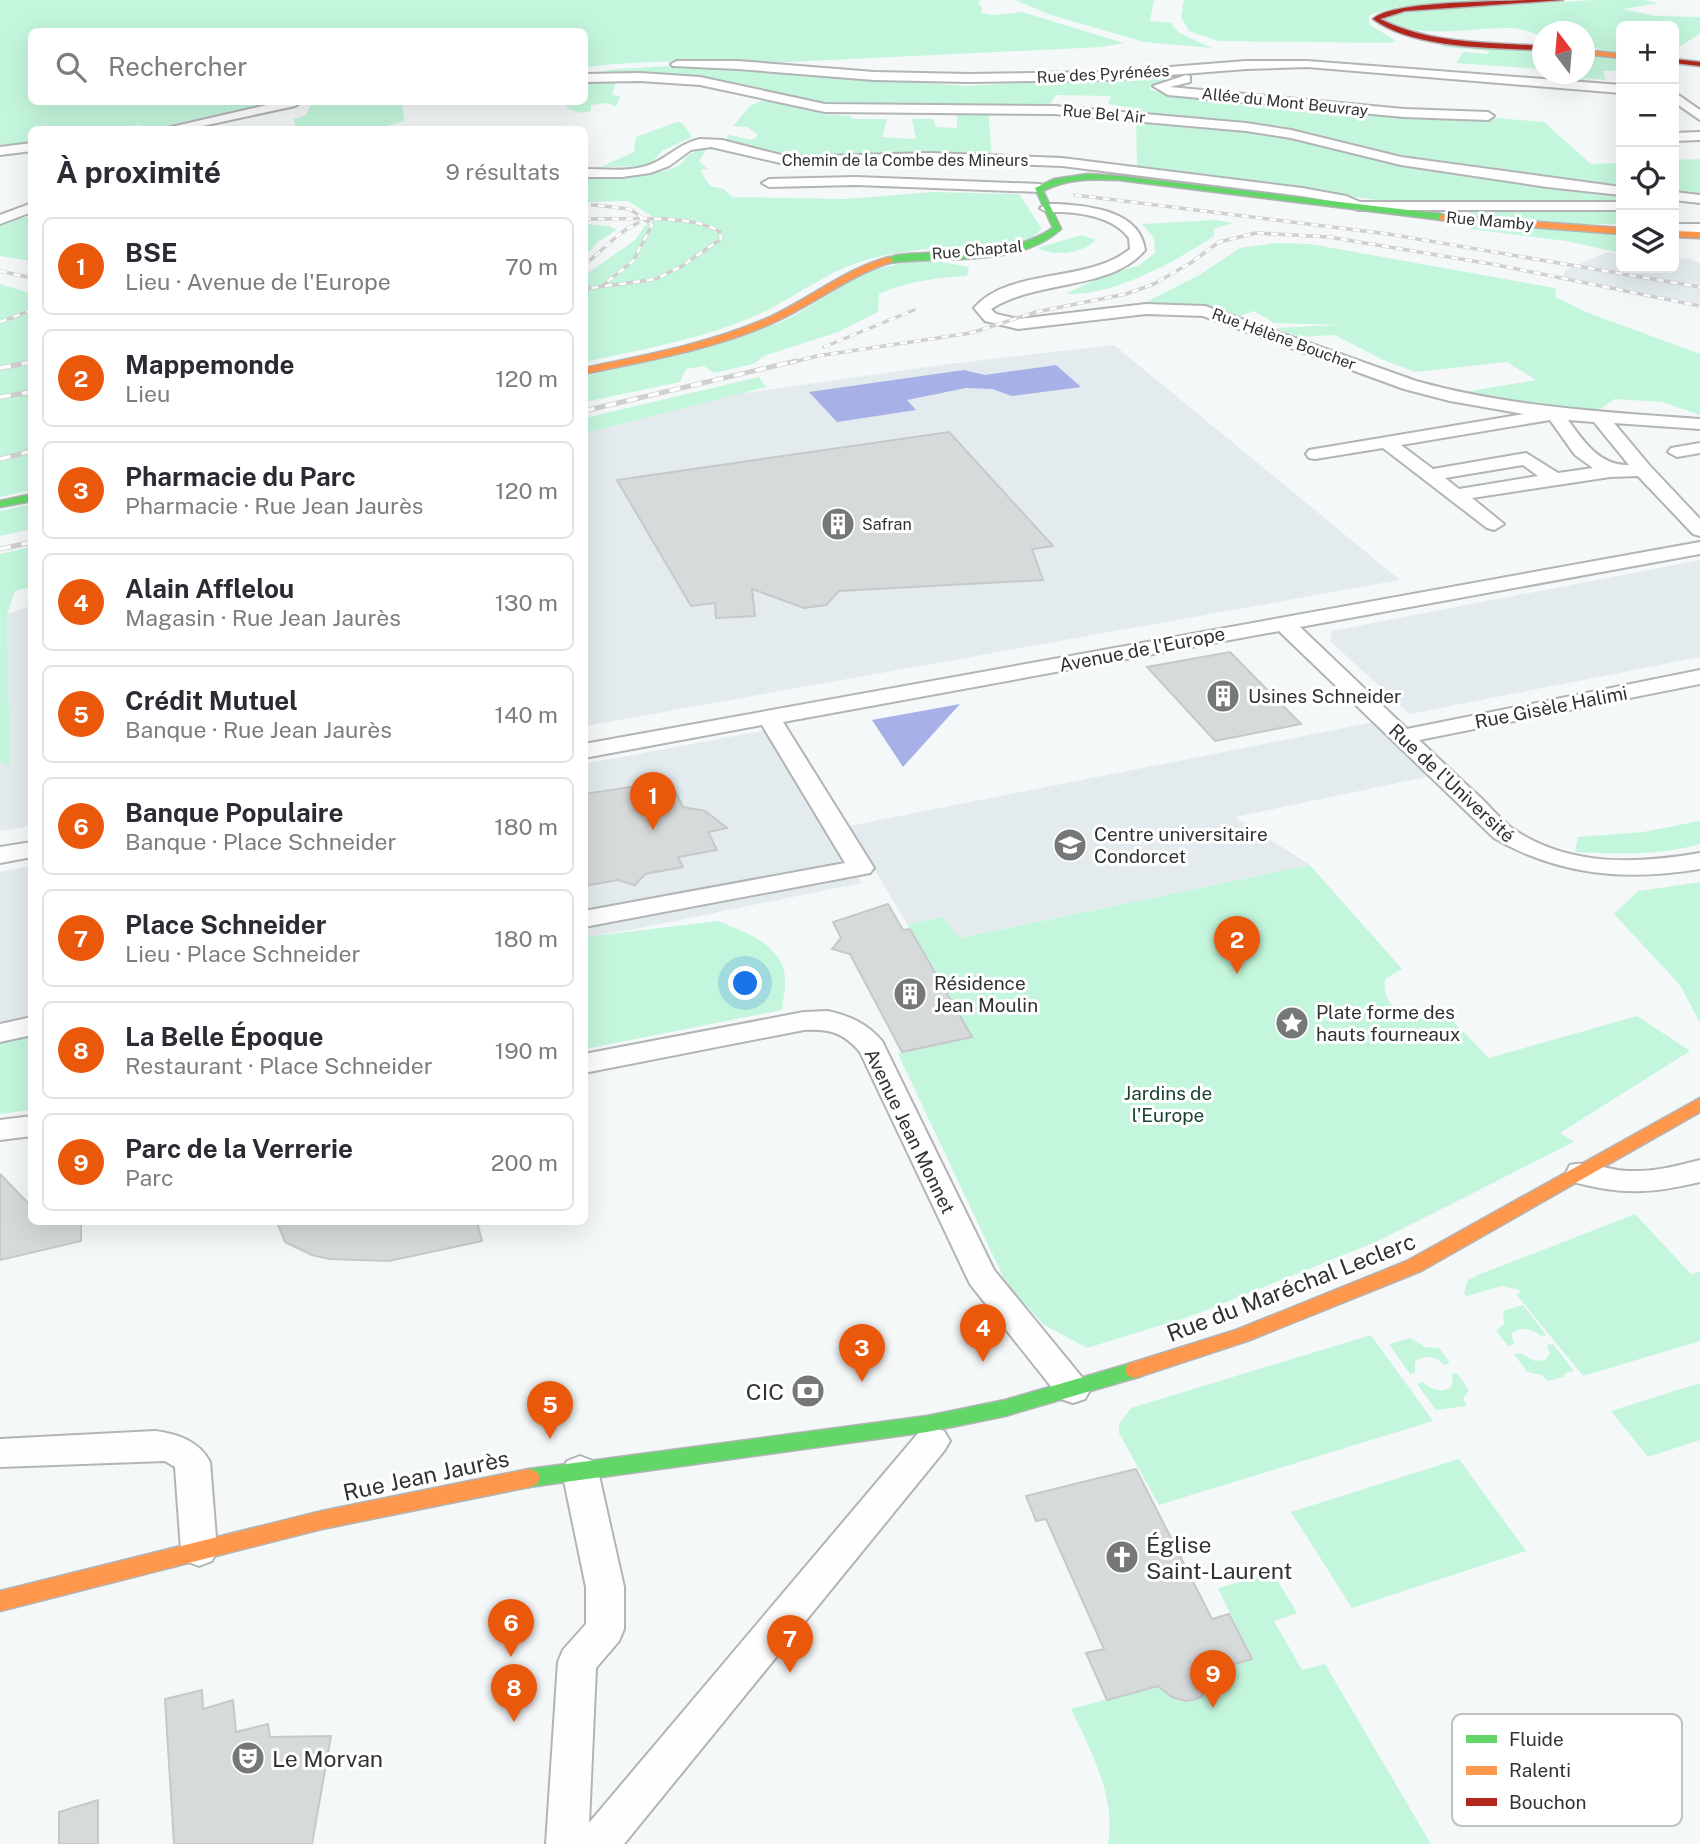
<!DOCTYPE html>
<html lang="fr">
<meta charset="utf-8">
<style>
body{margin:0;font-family:"Public Sans",sans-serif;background:#f2f2f3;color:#2b2b33}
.controls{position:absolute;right:21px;top:21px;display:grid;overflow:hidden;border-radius:10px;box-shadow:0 7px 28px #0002}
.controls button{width:63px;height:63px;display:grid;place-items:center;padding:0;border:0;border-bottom:2px solid #e1e1e2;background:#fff;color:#2b2b33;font:35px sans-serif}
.compass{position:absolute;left:1532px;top:21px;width:63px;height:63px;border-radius:50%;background:#fff;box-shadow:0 7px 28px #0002;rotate:344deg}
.you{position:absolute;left:746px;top:984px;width:24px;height:24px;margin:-18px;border:5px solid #fff;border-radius:50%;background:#1a73e8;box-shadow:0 0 0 10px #1a73e833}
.badge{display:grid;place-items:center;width:46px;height:46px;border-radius:50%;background:#ea580c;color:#fff;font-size:23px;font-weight:700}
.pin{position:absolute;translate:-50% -58px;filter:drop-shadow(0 2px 4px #0008)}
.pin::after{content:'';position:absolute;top:37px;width:24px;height:21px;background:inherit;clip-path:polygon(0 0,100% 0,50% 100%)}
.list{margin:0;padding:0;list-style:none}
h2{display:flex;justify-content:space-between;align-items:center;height:91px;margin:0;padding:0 28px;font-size:30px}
h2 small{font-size:23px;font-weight:400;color:#7c7c81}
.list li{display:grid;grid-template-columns:46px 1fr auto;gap:21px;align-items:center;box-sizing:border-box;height:98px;margin:0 14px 14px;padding:0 14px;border:2px solid #e1e1e2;border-radius:10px}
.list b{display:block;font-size:26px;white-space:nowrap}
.list p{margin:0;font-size:23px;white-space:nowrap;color:#7c7c81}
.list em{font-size:23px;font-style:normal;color:#7c7c81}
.icon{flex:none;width:38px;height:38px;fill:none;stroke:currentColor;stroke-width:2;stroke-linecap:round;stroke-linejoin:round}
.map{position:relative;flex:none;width:1700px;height:1844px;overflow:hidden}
.search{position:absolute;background:#fff;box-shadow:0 7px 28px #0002;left:28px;top:28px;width:560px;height:77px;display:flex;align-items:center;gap:18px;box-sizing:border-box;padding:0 24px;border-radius:10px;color:#7c7c81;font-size:26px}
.panel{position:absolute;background:#fff;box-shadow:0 7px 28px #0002;left:28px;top:126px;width:560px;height:1099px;border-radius:10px}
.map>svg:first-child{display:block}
</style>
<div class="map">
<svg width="1700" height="1844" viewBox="0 0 1700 1844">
<rect width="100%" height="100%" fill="#f5f8f9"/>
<path fill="#e3ebee" d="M1608,252L1621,253V268H1674V258L1692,259L1700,264V308L1562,278L1566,270Z
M1114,345L1400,580L585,726V433L737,394L949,364Z
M1700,560V657L1410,714L1330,641L1332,631Z
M31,606V826L0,831V762L10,766L7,614Z
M1375,722L1431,776L1235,817L1310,865L958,938L943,917L907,924L849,826Z
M767,730L862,883L630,930L585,937L584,764Z
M31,866V1036L0,1043V872Z"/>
<path fill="#c4f6dd" d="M0,0H982L978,2L982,8L981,13L993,15L1022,12L1124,43L1102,47L748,64C693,60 640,61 585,67L584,32H32V102H276L150,129L139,125L98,130H32L31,145L0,149Z
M1015,0H1154L1150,21L1171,23L1178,32L1212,48L1144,42L1048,14Z
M1184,0H1515C1479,2 1399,0 1369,16V24L1396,41L1390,43L1218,41L1189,31L1181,17Z
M1594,0H1643L1659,3L1623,9L1655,16L1700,17V34L1674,50V26H1621V54L1585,46L1584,32H1542V36C1532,33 1521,28 1510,28C1465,28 1429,39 1385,22L1386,17L1417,10Z
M1444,44L1542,52V69L1456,63L1463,52L1488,54L1489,51L1446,47L1442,46Z
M1585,55L1621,58V67L1614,71H1603L1606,80L1584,78L1585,84L1548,81L1556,78L1558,74H1584Z
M671,66L741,68L966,86L1207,71L1212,72L1161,82L1149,88L1153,91L1168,93L1401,115L1495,118L1544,122L1591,164L1621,163V189L1539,180L1390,157L1335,143L1135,115L1128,107L1108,104L1111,96L1056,95L1048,107L832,106L707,79L585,75L615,69Z
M598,80L616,82L612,95L620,96L616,107L608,103L591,105V111L581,113L568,109L564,102H584L585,82Z
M765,99L824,114L851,116V119H887L882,137L916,139L912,119H933L936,127L957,128V110H988L992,156L793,158L795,155L760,150L727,140V135C737,135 745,141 755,139L758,135L747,127L733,126L750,106Z
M312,102L402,105L404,121L377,129L295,127L294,119L306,115Z
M1136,120L1173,123L1198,129L1213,128L1268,132L1409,164L1544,185L1621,193V203L1393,202L1137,169Z
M677,122L682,123L692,137L662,151L649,166L601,167L634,152L636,137Z
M706,149L699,162L708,169L700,170L710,186L724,189L732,197L846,199L933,192L1019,194L1042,229L1027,242C973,247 916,245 863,261C826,272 794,298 759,314C705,339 642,349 585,362V275L635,240L644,227L656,219L628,201L585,202V176C609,176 651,177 674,168C688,162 682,153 706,149Z
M1700,159V197L1674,194V160Z
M1621,209V224H1583L1467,215L1471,211Z
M31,216V261L0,256V223Z
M1216,220L1233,223L1214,229V236C1173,263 1114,296 1065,294L1108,274L1138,266L1155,253L1154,238L1142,224Z
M1466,223L1621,234V253L1566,241L1470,229Z
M585,224L609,226L617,230L598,242L585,256Z
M1082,235L1096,240C1081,254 1055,257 1037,248Z
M1276,243L1310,244L1555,288L1556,297L1586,312L1700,354V415L1662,402L1615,399L1596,412L1458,393L1536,380L1507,362L1415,372L1381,359L1335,335L1300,337L1275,328L1338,325L1274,323L1254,311L1240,316L1210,306L1142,304L1201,274L1240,248Z
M930,260L969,267L967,276C935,278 908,281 879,294L878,312L838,332L764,356L753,364L714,373L704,366L686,369L680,382L585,402L584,377L777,324C811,309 840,283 875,270C893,264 911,262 930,260Z
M0,284L32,294L31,490L0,497Z
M759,377L766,387L585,433V418Z
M31,504V529L0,536V511Z
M31,547V587L15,591L7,614L10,767L0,762V554Z
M1700,821V844C1658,856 1618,854 1575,852L1578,837L1643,832Z
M1310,865L1402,969L1385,979C1379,1014 1424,1024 1449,1017L1489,1058L1637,1016L1690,1051L1560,1133L1574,1142L1378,1241L1194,1315L1087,1348L1044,1325L1007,1285L898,1054L972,1037L907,924L943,917L959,938Z
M1700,882V1023L1680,985L1614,914L1638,891Z
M718,921C745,932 781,944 785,976C786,987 783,1000 782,1010L585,1049V937Z
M31,1036V1110L0,1114V1043Z
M1635,1214L1691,1274L1700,1272V1341L1583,1376L1516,1294L1521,1293L1519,1290L1502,1286L1466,1296L1464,1292L1468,1280L1478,1275Z
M1523,1305L1546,1335L1541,1336C1532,1328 1521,1326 1511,1334L1514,1344L1508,1346L1496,1331L1504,1324L1503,1311Z
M1371,1335L1433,1421L1159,1505L1119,1433V1424L1131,1408Z
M1410,1338L1425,1347L1439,1348L1450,1363L1444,1365C1436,1356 1425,1354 1415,1362V1373L1410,1374L1389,1344Z
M1553,1344L1574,1371L1565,1373L1564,1377L1548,1381L1542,1375L1527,1372L1514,1354L1520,1353L1535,1361L1545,1360L1550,1354L1547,1345Z
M1457,1373L1469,1390L1463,1399L1467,1406L1436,1410L1417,1384L1423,1382C1431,1390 1441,1393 1451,1387L1453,1379L1451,1374Z
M1700,1383V1440L1648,1457L1611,1411Z
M1459,1459L1526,1551L1352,1608L1291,1512Z
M1273,1573L1297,1613L1274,1621L1302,1670L1325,1664L1431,1844H1108C1116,1795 1091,1752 1071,1709L1160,1685C1164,1689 1168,1694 1172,1697C1183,1703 1202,1700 1207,1688C1210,1683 1208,1677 1208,1672L1252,1659L1218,1588Z"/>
<path fill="#a7b0e7" d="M1056,365L1081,387L1012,396L992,389L966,388L907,400L916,410L837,422L809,392L964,370L985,375Z
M960,704L903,767L872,720Z"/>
<path fill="#d7dadb" stroke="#c6c8c9" stroke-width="2" d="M949,432L1053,546L1032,549L1043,580L839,591L826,605L804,608L752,589L755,616L716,618L715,603L691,606L617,480Z
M1230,652L1301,724L1215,741L1147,667Z
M670,781L683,807L705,811L727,828L708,832L717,850L678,857L683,867L645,874L635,885L618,880L584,886V794Z
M888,904L903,930L910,929L972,1037L902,1052L850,954L832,949L841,938L833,922Z
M0,1174L32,1207V1222H81V1241L0,1260Z
M277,1222H477L482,1241L389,1261L329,1259L312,1255L285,1242Z
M1136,1469L1212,1619L1229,1614L1252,1659L1211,1671L1209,1686L1202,1696L1196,1699L1186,1701L1172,1697L1158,1686L1107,1700L1086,1653L1104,1649L1046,1519L1036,1521L1026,1496Z
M202,1690L203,1709L233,1700L236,1732L268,1724L270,1737L331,1736L312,1844H174L165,1699Z
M98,1800V1844H59V1812Z"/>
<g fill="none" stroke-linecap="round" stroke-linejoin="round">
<defs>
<path id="street" d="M677,61H738L874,72L969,74L1106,72L1246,61H1307L1621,85V93L1307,67L1246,69L1106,80L969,82L874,80L738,69L673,66L671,64Z
M640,73L700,77L825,104L1054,106L1246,123L1291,130L1401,157L1621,187V195L1547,187L1401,165L1291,138L1246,131L1054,114L825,112L700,85L640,81L584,82V74Z
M1186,75L1190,76V82L1170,87L1404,109L1488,112L1494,116L1488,120L1404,117L1168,95L1153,86Z
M1674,92L1700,110V120L1674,102Z
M280,102H301L295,106L184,130H158Z
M1700,132V140L1674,141V133Z
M700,139L722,140L789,157L930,153L1062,158L1302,188L1346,196L1360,202H1621V210H1358L1342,203L1302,196L1062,166L930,161L789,165L711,147L691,150L669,166L650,173L622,177H584V169C608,169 634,173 656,162C672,154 681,143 700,139Z
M32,143V151L0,155V147Z
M856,177L1040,184L1047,188L1040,192L856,185L769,187L762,183L769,179Z
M1674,192L1700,195V203L1674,200Z
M32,203V212L0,224V215Z
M1058,204C1091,206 1140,211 1145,250C1111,291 1037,279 991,309L996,314L1018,319L1146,304L1205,306L1416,381C1509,407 1604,412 1700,419V429L1614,423L1650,466L1700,519V536L1693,534L1638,476L1610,477L1472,498L1504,524L1494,530L1487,528L1383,448L1315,459L1309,458L1306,454L1309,450L1315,449L1524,414L1450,401L1404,389L1203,316L1146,314L1018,329L985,321L974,308C1009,267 1087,284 1130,249L1129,238C1114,218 1085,213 1061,212C1053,212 1046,213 1040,208L1047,204ZM1550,420L1575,455L1593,468L1558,473L1526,453L1433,469L1401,445ZM1568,420L1594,422L1629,465C1600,466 1584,442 1568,420ZM1523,465L1538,476L1459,489L1445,478Z
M1674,224H1700V232H1674Z
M1700,443V453L1677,457L1668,452L1671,448Z
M1700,542V554L1300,627L1407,729L1700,670V684L1419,740C1440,760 1461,780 1482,799C1492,809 1502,821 1513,829C1569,867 1636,864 1700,853V869C1626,881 1560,876 1494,838L1279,631L783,722L874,868L870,873L584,927V911L845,863L762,725L584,758V744Z
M32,842V857L0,863V847Z
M828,1011C852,1017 866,1023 882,1041L994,1270L1085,1381L1090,1390L1085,1399L1073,1403L1061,1399L970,1284L860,1052C843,1032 829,1029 804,1030L584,1073V1054L804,1012Z
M32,1017V1035L0,1042V1024Z
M32,1116V1136L0,1140V1120Z
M1700,1160V1182C1650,1194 1620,1195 1570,1181L1566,1173L1570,1165C1589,1160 1610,1171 1629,1171C1654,1172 1677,1166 1700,1160Z
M932,1427L944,1431L950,1441L944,1451L624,1844H546L558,1662L563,1650L586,1624V1587L562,1471L567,1461L580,1456L593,1461L598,1471L624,1587V1629L619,1641L596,1668L589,1823L920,1431Z
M155,1431C178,1434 199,1441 210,1462L217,1550L212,1561L199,1566L186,1561L181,1550L175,1467L165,1461L0,1467V1439Z"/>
<path id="fast" d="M1088,174L1119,176L1442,214L1446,217L1442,220L1119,180C1092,179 1067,178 1043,191L1061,229C1017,269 943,255 889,263L885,260C895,253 914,254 927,253C972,251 1013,254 1053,228L1035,188L1054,179Z
M32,494V501L0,507V501Z
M1135,1362L1142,1364L1145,1370L1142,1376L1005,1416L927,1432L529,1487L521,1484L518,1478L521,1472L529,1469L927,1416L1005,1400Z"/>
<path id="slow" d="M1584,50L1621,54V58L1584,54Z
M1439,215L1621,228V234L1442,220L1439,219Z
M1674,231L1700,232V238L1674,237Z
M889,257L893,260L892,262C850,275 817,302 777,321C716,349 649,360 584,374V368C647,355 711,343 770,317C811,298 845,269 889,257Z
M1700,1098V1112L1421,1271L1250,1340L1135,1378L1128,1376L1125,1370L1128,1364L1236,1330L1407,1261Z
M529,1469L537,1472L540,1478L537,1484L529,1487L322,1529L0,1611V1591L322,1511Z"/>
<path id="jam" d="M1527,0H1563L1405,11L1380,19C1430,44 1487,42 1542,46V50C1492,48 1414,49 1373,19C1391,1 1497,2 1527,0Z
M1674,59L1700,62V66L1674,63Z"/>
</defs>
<use href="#street" stroke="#b2b4b5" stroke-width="4"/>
<use href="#fast" stroke="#b2b4b5" stroke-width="3"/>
<use href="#slow" stroke="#b2b4b5" stroke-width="3"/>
<use href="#jam" stroke="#b2b4b5" stroke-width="3"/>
<use href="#street" fill="#fefefe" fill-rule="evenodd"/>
<use href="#fast" fill="#63d668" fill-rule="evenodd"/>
<use href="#slow" fill="#ff974d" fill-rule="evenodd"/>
<use href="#jam" fill="#b3261e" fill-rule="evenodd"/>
<defs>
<path id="rail-far1" d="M1075,195L1388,234L1700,287
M584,204L630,209L652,225L633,261L602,286
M584,219C618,220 694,213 720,232L721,239L682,266L656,279L584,289
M584,265C601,252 620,230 638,223
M0,271L32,278
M0,322L32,310
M824,347L914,310
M26,363L32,362
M790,363L817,356L971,333L1036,312L1126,294L1154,284L1192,262L1219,242L1256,233L1329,237L1497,265L1700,306"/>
<path id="rail" d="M0,368L32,362
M0,397L32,392
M584,411L796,361
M0,459L32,451
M0,549L32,542"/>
</defs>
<use href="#rail-far1" stroke="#d0d0d0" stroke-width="3.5"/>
<use href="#rail" stroke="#d0d0d0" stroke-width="5"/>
<use href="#rail-far1" stroke="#fff" stroke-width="2.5" stroke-dasharray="7" stroke-linecap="butt"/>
<use href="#rail" stroke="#fff" stroke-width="3.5" stroke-dasharray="11" stroke-linecap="butt"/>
</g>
<defs>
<symbol id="building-disc" viewBox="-11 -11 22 22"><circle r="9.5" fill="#767878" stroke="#fff"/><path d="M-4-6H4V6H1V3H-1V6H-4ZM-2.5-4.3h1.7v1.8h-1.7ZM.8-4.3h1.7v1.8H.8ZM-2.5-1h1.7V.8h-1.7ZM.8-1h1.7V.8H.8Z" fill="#fff"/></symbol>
<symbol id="university-disc" viewBox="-11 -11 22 22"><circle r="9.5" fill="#767878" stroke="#fff"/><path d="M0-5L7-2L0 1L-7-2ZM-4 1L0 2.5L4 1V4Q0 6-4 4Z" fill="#fff"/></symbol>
<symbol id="sight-disc" viewBox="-11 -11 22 22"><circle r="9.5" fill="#767878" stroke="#fff"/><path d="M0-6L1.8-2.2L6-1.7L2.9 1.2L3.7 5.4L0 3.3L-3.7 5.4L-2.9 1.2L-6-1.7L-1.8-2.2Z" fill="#fff"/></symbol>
<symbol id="bank-disc" viewBox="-11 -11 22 22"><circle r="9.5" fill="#767878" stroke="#fff"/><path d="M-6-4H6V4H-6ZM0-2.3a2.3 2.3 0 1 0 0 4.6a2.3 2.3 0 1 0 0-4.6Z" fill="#fff"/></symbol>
<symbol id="church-disc" viewBox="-11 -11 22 22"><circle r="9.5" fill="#767878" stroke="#fff"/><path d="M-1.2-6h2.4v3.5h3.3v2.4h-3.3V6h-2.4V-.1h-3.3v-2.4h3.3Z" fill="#fff"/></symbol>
<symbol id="theatre-disc" viewBox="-11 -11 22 22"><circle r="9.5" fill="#767878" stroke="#fff"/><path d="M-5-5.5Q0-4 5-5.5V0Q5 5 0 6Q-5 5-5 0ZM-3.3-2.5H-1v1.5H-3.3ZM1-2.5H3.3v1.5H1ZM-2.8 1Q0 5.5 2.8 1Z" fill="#fff"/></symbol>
</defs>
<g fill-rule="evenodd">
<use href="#building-disc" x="819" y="505" width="38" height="38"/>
<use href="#building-disc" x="1204" y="677" width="38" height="38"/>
<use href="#university-disc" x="1051" y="826" width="38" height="38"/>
<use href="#building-disc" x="891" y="975" width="38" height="38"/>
<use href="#sight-disc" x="1273" y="1004" width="38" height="38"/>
<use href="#bank-disc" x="789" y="1372" width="38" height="38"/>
<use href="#church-disc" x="1103" y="1538" width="38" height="38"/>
<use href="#theatre-disc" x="229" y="1739" width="38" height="38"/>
</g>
<g text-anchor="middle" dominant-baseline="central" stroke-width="6" stroke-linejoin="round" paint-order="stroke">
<g font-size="16" fill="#313333" stroke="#fff">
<text transform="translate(1103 74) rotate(-3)">Rue des Pyrénées</text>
<text transform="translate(1285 102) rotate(6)">Allée du Mont Beuvray</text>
<text transform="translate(1104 114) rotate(5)">Rue Bel Air</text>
<text x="905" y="160">Chemin de la Combe des Mineurs</text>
<text transform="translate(1490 221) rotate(5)">Rue Mamby</text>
<text transform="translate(977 250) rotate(-5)">Rue Chaptal</text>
<text transform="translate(1284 339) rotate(20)">Rue Hélène Boucher</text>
</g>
<g font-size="16" fill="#313333" stroke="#fff" text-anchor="start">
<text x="862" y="524">Safran</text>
</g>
<g font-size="19" fill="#313333" stroke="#fff">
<text transform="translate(1142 649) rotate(-11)">Avenue de l'Europe</text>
<text transform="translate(1551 707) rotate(-11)">Rue Gisèle Halimi</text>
<text transform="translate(1452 783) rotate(43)">Rue de l'Université</text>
<text transform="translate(910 1131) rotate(64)">Avenue Jean Monnet</text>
</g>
<g font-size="19" fill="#313333" stroke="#fff" text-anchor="start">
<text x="1248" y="696">Usines Schneider</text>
<text x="1094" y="834">Centre universitaire<tspan x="1094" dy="22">Condorcet</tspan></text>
<text x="934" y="983">Résidence<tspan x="934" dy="22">Jean Moulin</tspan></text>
<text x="1316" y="1012">Plate forme des<tspan x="1316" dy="22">hauts fourneaux</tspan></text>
</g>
<g font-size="19" fill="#18422e" stroke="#fff">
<text x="1168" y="1093">Jardins de<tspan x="1168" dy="22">l'Europe</tspan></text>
</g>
<g font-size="23" fill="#313333" stroke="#fff">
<text transform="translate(1291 1287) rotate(-21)">Rue du Maréchal Leclerc</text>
<text transform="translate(426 1475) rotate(-12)">Rue Jean Jaurès</text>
</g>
<g font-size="23" fill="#313333" stroke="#fff" text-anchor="start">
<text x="784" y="1391" text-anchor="end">CIC</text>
<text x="1146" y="1544">Église<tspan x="1146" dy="26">Saint-Laurent</tspan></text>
<text x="272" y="1758">Le Morvan</text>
</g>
</g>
<rect x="1452" y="1714" width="230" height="112" rx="10" fill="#fff" stroke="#c1c2c2" stroke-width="2"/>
<rect x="1466" y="1735" width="31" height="8" fill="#63d668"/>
<rect x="1466" y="1766" width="31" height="9" fill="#ff974d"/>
<rect x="1466" y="1798" width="31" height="8" fill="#b3261e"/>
<g font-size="19" fill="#313333">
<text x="1509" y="1746">Fluide</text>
<text x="1509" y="1777">Ralenti</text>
<text x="1509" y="1809">Bouchon</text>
</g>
</svg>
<div class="controls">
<button>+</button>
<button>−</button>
<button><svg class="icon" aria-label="locate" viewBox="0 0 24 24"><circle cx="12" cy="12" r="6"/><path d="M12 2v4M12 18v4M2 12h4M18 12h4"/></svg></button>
<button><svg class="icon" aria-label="layers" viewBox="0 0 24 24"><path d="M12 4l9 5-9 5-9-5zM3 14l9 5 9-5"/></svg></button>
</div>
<svg class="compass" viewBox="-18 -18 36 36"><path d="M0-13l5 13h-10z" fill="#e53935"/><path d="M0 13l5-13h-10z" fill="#7c7c81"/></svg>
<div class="you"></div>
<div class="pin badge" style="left:653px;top:830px">1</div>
<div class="pin badge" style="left:1237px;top:974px">2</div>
<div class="pin badge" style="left:862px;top:1382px">3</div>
<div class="pin badge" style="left:983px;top:1362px">4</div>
<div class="pin badge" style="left:550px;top:1439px">5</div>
<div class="pin badge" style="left:511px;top:1657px">6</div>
<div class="pin badge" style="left:790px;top:1673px">7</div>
<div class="pin badge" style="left:514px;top:1722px">8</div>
<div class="pin badge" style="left:1213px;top:1708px">9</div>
<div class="search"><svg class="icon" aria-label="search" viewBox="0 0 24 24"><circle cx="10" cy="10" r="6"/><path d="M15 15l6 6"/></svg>Rechercher</div>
<section class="panel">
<h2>À proximité<small>9 résultats</small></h2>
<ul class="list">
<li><span class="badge">1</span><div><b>BSE</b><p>Lieu · Avenue de l'Europe</p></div><em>70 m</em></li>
<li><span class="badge">2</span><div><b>Mappemonde</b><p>Lieu</p></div><em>120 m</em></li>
<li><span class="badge">3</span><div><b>Pharmacie du Parc</b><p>Pharmacie · Rue Jean Jaurès</p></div><em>120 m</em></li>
<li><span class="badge">4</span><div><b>Alain Afflelou</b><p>Magasin · Rue Jean Jaurès</p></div><em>130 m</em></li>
<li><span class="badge">5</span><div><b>Crédit Mutuel</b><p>Banque · Rue Jean Jaurès</p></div><em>140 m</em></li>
<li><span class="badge">6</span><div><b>Banque Populaire</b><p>Banque · Place Schneider</p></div><em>180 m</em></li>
<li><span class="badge">7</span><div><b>Place Schneider</b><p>Lieu · Place Schneider</p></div><em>180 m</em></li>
<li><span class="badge">8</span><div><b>La Belle Époque</b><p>Restaurant · Place Schneider</p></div><em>190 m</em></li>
<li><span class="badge">9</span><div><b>Parc de la Verrerie</b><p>Parc</p></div><em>200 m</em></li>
</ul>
</section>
</div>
